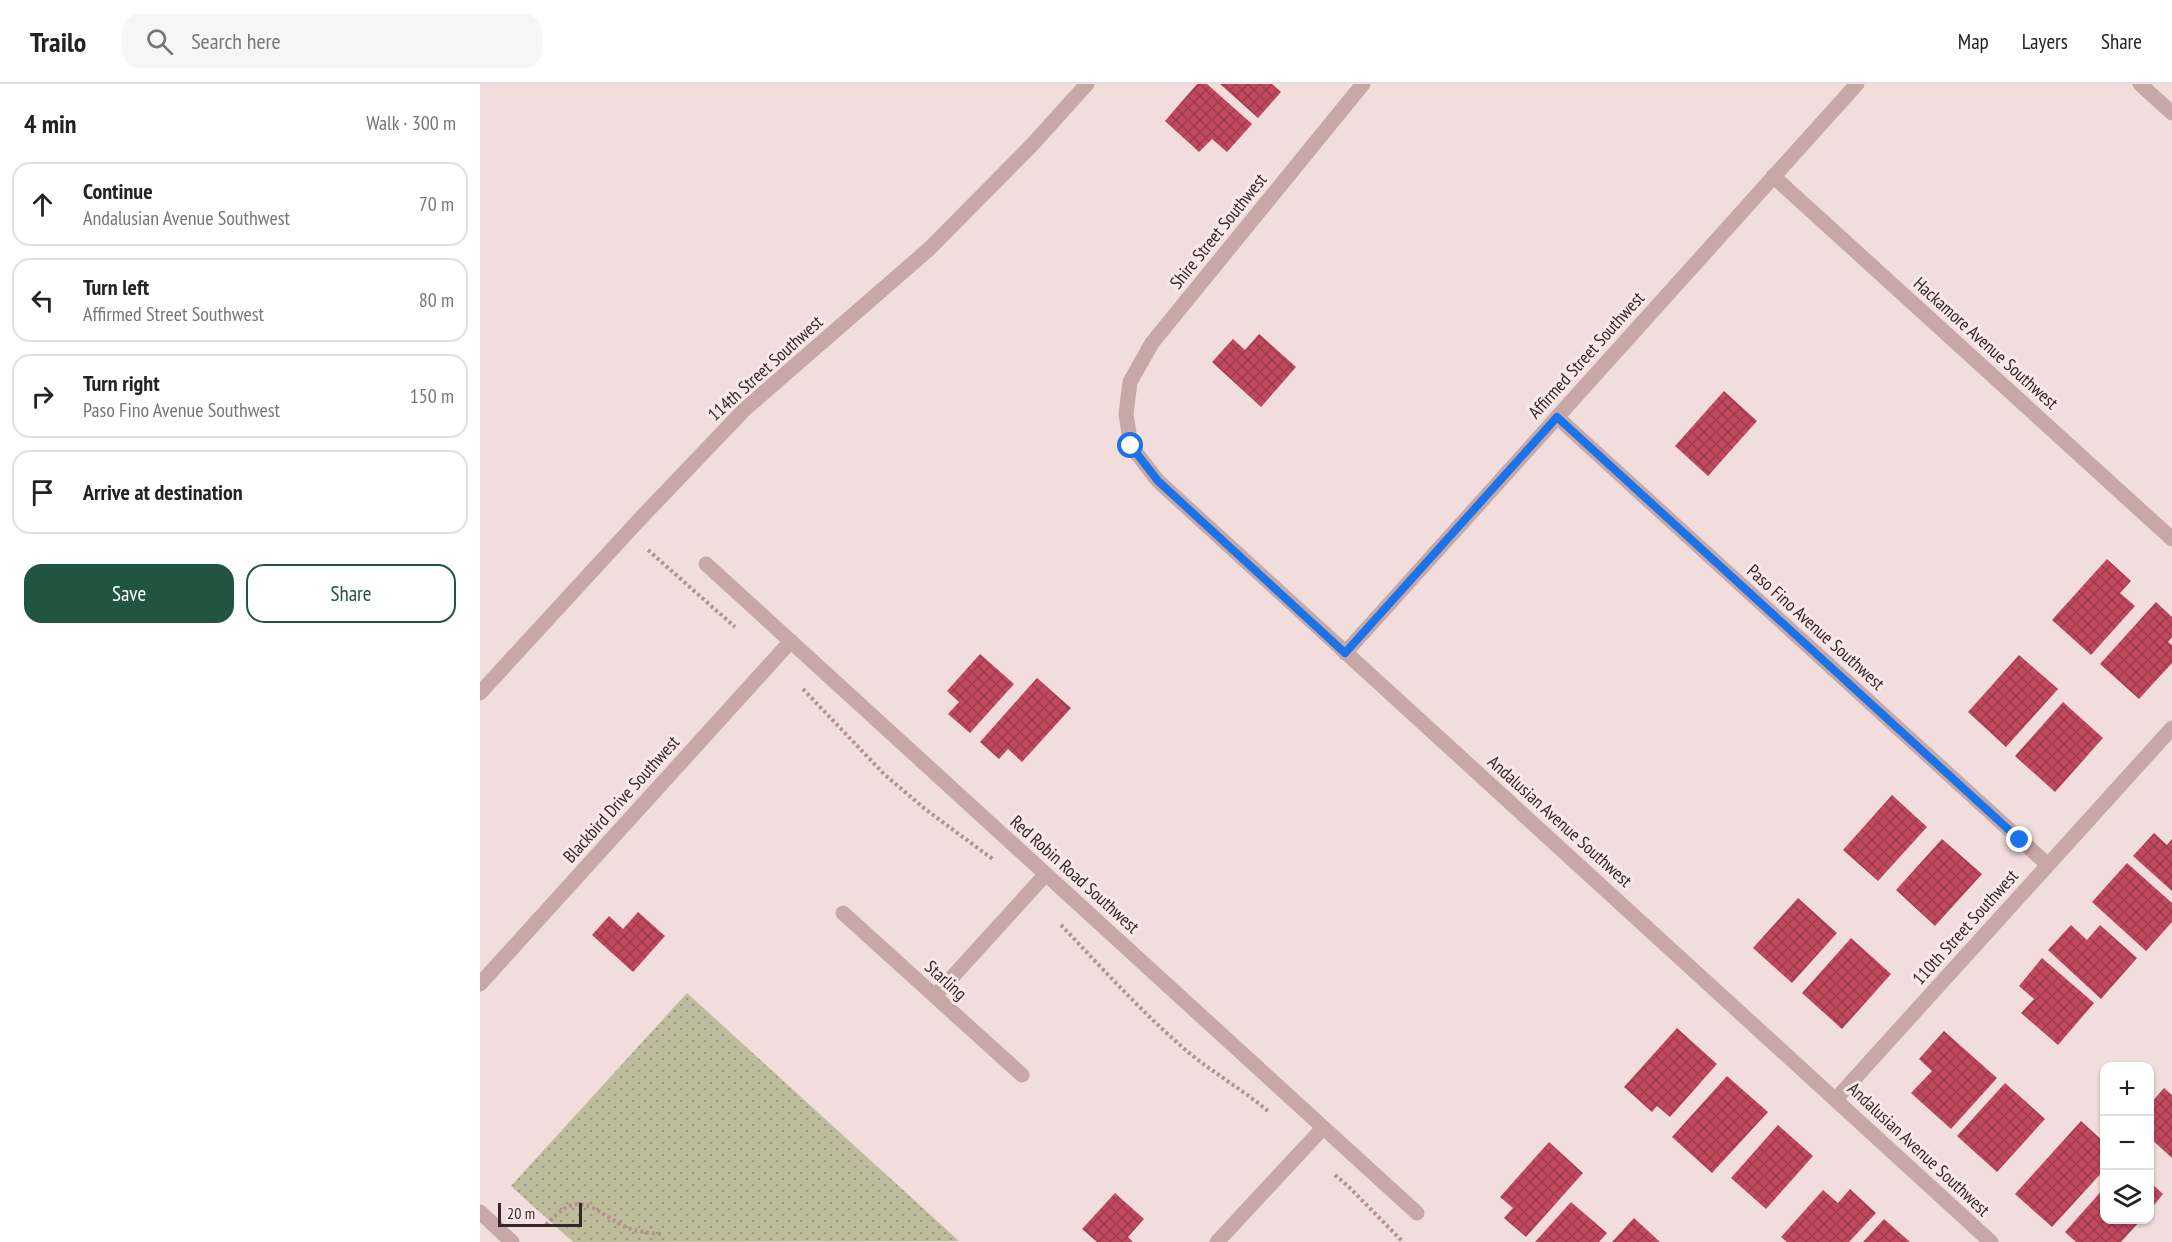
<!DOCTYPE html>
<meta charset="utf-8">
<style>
body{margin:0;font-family:"PT Sans Narrow",sans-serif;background:#f6f6f6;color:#222}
.controls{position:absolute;right:18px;bottom:18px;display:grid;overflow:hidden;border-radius:12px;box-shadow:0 2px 4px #0004}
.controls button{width:54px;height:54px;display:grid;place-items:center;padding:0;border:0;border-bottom:2px solid #e0e0e0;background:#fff;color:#222;font:30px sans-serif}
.scale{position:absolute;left:18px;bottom:15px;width:84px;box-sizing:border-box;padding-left:6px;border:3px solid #352729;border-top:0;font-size:16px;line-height:21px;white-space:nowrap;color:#352729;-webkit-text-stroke:4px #f8e9e7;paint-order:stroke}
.stop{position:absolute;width:18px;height:18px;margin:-14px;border:4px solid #1a73e8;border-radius:50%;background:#fff}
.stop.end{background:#1a73e8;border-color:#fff;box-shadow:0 2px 6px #0008}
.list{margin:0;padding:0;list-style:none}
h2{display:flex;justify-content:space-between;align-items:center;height:78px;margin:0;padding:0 24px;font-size:26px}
h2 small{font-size:20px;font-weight:400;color:#767676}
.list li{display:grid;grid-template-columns:39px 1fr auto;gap:18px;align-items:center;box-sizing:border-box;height:84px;margin:0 12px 12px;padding:0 12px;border:2px solid #e0e0e0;border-radius:18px}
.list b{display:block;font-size:22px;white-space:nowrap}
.list p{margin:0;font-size:20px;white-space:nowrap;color:#767676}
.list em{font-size:20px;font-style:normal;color:#767676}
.actions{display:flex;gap:12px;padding:18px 24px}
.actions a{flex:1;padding:14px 0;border:2px solid #1f5541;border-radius:18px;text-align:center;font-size:21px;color:#1f5541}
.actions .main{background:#1f5541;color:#fff}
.icon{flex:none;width:33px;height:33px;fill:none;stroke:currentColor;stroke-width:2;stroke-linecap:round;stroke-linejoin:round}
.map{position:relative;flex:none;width:1692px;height:1158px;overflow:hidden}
header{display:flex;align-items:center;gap:36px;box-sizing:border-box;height:84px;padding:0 30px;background:#fff;border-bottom:2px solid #e0e0e0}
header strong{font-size:28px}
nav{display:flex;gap:33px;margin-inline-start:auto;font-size:21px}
.search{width:420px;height:54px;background:#f6f6f6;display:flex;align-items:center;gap:15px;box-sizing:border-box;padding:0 21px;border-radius:18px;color:#767676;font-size:22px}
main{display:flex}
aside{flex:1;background:#fff}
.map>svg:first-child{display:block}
</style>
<header>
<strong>Trailo</strong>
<div class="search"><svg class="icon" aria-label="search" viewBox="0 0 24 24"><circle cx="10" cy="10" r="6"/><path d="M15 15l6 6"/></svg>Search here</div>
<nav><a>Map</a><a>Layers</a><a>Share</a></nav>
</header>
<main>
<aside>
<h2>4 min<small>Walk · 300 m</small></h2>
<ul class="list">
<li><svg class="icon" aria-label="ahead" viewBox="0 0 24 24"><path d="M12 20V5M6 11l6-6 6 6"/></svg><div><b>Continue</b><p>Andalusian Avenue Southwest</p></div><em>70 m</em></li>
<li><svg class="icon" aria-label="left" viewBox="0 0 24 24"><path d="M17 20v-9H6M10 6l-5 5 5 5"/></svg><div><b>Turn left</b><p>Affirmed Street Southwest</p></div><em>80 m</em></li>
<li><svg class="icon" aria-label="right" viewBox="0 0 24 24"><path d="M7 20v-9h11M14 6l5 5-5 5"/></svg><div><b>Turn right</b><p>Paso Fino Avenue Southwest</p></div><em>150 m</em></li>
<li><svg class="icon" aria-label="arrive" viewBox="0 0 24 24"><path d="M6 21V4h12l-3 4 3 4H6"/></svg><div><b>Arrive at destination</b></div></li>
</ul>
<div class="actions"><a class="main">Save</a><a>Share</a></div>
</aside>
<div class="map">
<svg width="1692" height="1158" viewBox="0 0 1692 1158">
<defs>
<pattern id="park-dots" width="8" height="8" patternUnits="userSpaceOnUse" patternTransform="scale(1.5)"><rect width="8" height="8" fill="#bfbc9b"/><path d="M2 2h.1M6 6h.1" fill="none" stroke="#9c997e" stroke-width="1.8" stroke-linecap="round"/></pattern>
<pattern id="building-cross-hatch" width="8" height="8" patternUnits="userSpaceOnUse" patternTransform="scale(1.5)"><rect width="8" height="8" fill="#c1485f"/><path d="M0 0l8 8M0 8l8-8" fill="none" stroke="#9e3c4e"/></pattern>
</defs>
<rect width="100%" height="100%" fill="#f1dddb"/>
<path fill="url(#park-dots)" d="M207,909L479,1157L93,1158L31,1102Z"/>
<path fill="url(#building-cross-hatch)" d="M717,0H727L772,40L747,68L732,55L719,68L685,37Z
M740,0H792L801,8L778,34Z
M779,250L816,283L781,323L732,278L753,255L765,266Z
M1244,307L1277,337L1228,392L1195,362Z
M1627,475L1651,497L1640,509L1655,522L1611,571L1572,536Z
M1676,518L1692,533V553L1688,558L1692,561V579L1659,615L1620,580Z
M500,570L534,600L490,649L468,630L479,618L467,607Z
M1539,571L1578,605L1526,663L1488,628Z
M557,594L591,624L542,678L528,665L519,675L500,658Z
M1583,618L1623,654L1575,708L1535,672Z
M1412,711L1447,743L1398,797L1363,766Z
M1674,749L1687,761L1692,755V807L1653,772Z
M1462,755L1502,790L1455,842L1416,806Z
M1647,779L1692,819V838L1666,867L1612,818Z
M1318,814L1357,849L1312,899L1273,864Z
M158,828L185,852L153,888L112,851L129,832L143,845Z
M1591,841L1607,856L1620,841L1657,874L1621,915L1568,866Z
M1371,854L1411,890L1362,945L1322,909Z
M1562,874L1614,919L1578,961L1541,929L1554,915L1539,902Z
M1197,944L1237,980L1190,1033L1177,1022L1172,1028L1144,1003Z
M1464,947L1517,994L1471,1045L1431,1009L1452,987L1439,975Z
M1247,992L1288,1028L1232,1089L1192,1053Z
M1525,999L1565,1035L1517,1088L1477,1052Z
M1684,1004L1692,1011V1074L1670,1054V1020Z
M1601,1037L1624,1058V1086L1572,1143L1535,1110Z
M1298,1041L1333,1072L1286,1125L1251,1094Z
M1069,1058L1103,1089L1046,1153L1024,1134L1033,1124L1020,1113Z
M1670,1098L1683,1110L1670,1126Z
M1624,1104V1136H1661L1641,1158H1596L1585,1148Z
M1370,1105L1396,1129L1369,1158H1307L1301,1153L1343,1106L1358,1119Z
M635,1109L664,1135L648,1153L653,1158H617L602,1145Z
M1091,1118L1127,1149L1119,1158H1055Z
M1154,1134L1180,1158H1132Z
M1404,1135L1430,1158H1383Z"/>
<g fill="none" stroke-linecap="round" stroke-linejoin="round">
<path stroke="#b49292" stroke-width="4" stroke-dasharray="3 3" stroke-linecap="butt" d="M168,466L255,543
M323,605L404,690L445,725L514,776
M581,841C620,882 658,924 701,962C728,986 761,1004 789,1028
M855,1091L868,1102L923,1158
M66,1141C99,1105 107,1122 142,1141C155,1148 168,1149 183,1150"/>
<path stroke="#c8a8a7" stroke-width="15" d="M883,0L672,259L650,298L646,330L651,362L678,397L1511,1158
M1660,0L1692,29
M1293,92L1692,455
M1077,333L1568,781
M226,480L937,1129
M865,569L1377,0
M0,609L159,436L265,325L449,165L551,62L607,0
M363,829L542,991
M0,900L311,557
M455,912L566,790
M1356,1015L1692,644
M0,1128L32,1158
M737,1158L843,1044"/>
</g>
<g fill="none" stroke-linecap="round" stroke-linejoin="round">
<path stroke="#1a73e8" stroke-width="8" d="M651,362L678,397L865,569L1077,333L1540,756"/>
</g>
<g text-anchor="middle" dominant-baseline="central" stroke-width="6" stroke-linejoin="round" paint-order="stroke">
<g font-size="18" fill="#352729" stroke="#f8e9e7">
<text transform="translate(738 147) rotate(-51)">Shire Street Southwest</text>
<text transform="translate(1506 259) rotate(42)">Hackamore Avenue Southwest</text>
<text transform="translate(1106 271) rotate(-48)">Affirmed Street Southwest</text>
<text transform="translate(285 284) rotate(-42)">114th Street Southwest</text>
<text transform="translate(1336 543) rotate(42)">Paso Fino Avenue Southwest</text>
<text transform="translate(141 715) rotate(-48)">Blackbird Drive Southwest</text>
<text transform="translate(1080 737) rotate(42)">Andalusian Avenue Southwest</text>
<text transform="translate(595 790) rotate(42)">Red Robin Road Southwest</text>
<text transform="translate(1485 843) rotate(-48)">110th Street Southwest</text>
<text transform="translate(466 896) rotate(42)">Starling</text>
<text transform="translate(1439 1065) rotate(43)">Andalusian Avenue Southwest</text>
</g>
</g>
</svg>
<div class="controls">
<button>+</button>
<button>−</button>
<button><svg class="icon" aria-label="layers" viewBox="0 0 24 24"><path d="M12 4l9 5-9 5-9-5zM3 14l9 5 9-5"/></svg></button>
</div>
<div class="scale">20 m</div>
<div class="stop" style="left:651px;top:362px"></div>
<div class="stop end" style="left:1540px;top:756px"></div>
</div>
</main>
